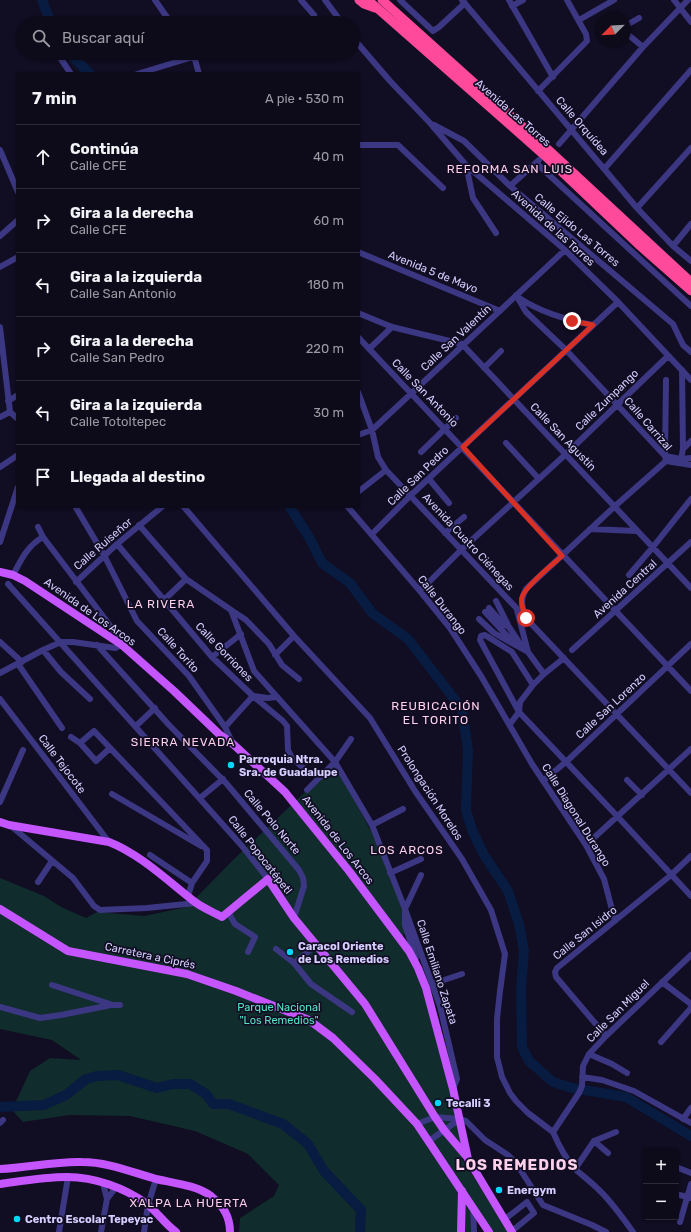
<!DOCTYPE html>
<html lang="es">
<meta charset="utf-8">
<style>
body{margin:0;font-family:Rubik,sans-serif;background:#161323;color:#f1f3f6}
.controls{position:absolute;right:12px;bottom:12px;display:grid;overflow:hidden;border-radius:4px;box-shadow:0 1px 3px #0004}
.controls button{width:36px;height:36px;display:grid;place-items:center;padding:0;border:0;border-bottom:1px solid #2d2b39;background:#0d0a1a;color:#f1f3f6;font:20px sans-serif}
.compass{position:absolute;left:595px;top:12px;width:36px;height:36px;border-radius:50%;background:#0d0a1a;box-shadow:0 1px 3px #0004;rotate:246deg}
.stop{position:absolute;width:12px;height:12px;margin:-9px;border:3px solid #d93025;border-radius:50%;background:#fff}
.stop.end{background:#d93025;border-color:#fff;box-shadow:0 1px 4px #0008}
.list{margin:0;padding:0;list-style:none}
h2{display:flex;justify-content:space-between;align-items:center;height:52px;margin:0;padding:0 16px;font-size:17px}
h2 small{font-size:13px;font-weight:400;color:#9a9aa2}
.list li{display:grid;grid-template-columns:26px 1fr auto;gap:12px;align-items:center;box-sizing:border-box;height:64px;padding:0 16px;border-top:1px solid #2d2b39}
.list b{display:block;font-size:15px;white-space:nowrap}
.list p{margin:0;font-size:13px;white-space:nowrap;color:#9a9aa2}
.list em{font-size:13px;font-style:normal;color:#9a9aa2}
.icon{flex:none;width:22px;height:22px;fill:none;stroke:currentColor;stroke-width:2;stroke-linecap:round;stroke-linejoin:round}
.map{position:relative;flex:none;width:691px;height:1232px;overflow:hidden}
.search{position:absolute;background:#0d0a1a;box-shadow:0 1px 3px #0004;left:16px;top:16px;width:344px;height:44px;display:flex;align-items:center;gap:10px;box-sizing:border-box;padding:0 14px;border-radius:22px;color:#9a9aa2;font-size:15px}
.panel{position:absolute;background:#0d0a1a;box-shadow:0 1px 3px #0004;left:16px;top:72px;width:344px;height:436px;border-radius:4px}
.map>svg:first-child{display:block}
</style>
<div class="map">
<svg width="691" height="1232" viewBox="0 0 691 1232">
<rect width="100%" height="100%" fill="#110d22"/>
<path fill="#102c2c" d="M335,764L387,861L408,922L401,943L411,958L428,999L460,1137L462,1159L509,1232H491L471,1201L470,1211L471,1232H239L240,1218L274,1196L279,1185L248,1154L195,1131L130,1116L69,1115L23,1122L12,1110L30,1071L50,1058L81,1060L52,1040L0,1029V878L44,896L61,907L86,918L97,912L144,916L187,907L234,859Z"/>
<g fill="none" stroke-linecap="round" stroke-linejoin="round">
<path stroke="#081b40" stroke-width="10" d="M42,0L51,23
M69,53L90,74
M289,506L309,537L322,563L350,583L372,613L408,639L462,709L468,750L466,810L472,830L484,855L508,891L519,924L524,951L521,988L522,1047L529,1061L553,1082L572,1088L626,1097L691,1136
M0,1107L44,1105L66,1095L86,1079L97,1076L118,1075L157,1088L173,1084H190L206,1094L213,1104H229L283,1124L308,1144L324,1171L361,1210L360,1232"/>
<path stroke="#3c3782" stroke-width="6" d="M155,0L171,23
M301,0L314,15L316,21L315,23
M325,0L342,23
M400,0L433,31L439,27L465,3
M462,0L637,208L673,246L691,261
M509,0L553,77
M674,0L691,22
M512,6L523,0
M579,20L614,0
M625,26L639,18
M625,32L643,47
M353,38L390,81L430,123L466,165L565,250L618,302L691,380
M192,53L194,56L199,74
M61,59L71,74
M137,74L206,53
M538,91L587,41L586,34L567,0
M434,125L464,141L510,186L673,324L683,345L691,352
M559,144L643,47L688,0
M358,145H398L443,188
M0,150L18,192
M536,163L691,306
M466,165L473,198L496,233
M605,168L691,70
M510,186L539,160
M637,208L691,148
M0,236L18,220
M673,246L691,224
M358,252L500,311
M0,267L18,257
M516,295L526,312L566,350L665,456L666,461
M519,298C542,313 566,320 593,325
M358,313L392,327L462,344L691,588
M0,327L10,412
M358,337L691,691
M369,349L392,327
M484,368L501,351
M666,380L665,456L681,459L691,458
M358,392L372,430L378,457L386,470L691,793
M8,401L18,395
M10,412L18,419
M0,417L10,412
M358,435L372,430L565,250
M506,443L539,479
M683,449L691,441
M421,452L456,418
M681,459L683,449L682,370
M666,461L691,465
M0,467L18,455
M429,479L449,503
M358,492L386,470
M75,506L104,555L137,621L189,676L225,727L233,744
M183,506L294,636L370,718L415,791L462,859L491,910L505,954L500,991L497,1019V1057L502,1077L510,1093L516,1101L528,1113L553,1132
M347,506L420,591L450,628L481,676L532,764L586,845L604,879L615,921
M139,525L186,579L231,610L254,671L335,762L372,825L405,909L440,1006L457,1079L453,1089
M590,529L637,531
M445,533L464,517
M372,534L411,495L618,302
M0,542L18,487
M117,544L212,657L253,696L283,721L287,726L288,750L292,758L309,773
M13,575C21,560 27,546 43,537
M629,575L653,547L691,499
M76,582L117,544L163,506
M8,584L242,846L268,879
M420,591L461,550L566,454L668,356
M164,600L186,579
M496,601L509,627L522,647
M489,608L504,625L507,626
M231,610L246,620L269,644L282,665L299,679
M517,610L528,652L544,674
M485,612L511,640
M525,615C521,605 521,599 526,589L614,507L666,461
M479,619L494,633L528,652
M0,642L22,662
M97,645L169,725L226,783L299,870L303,878L304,886L294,918
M43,650L61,672L90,699
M572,650L691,542
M275,655L294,636
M212,657L241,634
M18,664L62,728
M0,673L43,650L61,642H73L115,648L122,645L118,636L43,537L38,527
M533,685L512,652L485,635L481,636L480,640L519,712L618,817L691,896
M253,696L268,698L276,697
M0,699L109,842
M510,724L519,712L520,702L533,685L544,674L564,658
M136,726L155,708
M225,727L253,696
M71,737L80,743L96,761L110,748
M80,743L94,731L207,850V861L192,883L188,896
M627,780L642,795
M543,781L567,761L691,644
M307,790L335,762L351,739
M112,794L201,846
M200,798L223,779
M0,802L23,750
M372,825L403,809
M11,826L73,878L94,906L100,910L147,908L196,903
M586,845L691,749
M150,855L192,883
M390,873L421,859
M38,882L52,861
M228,912L235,924L255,937L248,952
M276,949L294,963L311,984L352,1012
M416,958L405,925V909L421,875
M294,963L316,945
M662,982L691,1004
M432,984L462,974
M52,985L110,1004
M0,1007L40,1018L61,1015L111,1005H120
M606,1036L556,977L555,972L557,968L671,875L691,856
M661,1042L691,1008
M589,1054L612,1064L627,1073
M582,1077L602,1080L634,1091L691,1123
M683,1119L691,1108
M0,1123L3,1120
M417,1124L435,1117L460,1119L466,1121L485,1140L508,1155L516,1163L543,1205L592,1225L606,1232
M553,1132L579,1093L582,1086L583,1066L589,1054L606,1036L691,955
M553,1132C559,1146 565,1158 575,1169C583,1176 591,1182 598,1189C612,1202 622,1217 633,1232
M429,1141L460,1119
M594,1141L608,1153
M676,1167L691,1173
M575,1169L594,1141L616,1132
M676,1194L691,1198
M107,1199L116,1187
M473,1209L474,1232
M505,1219L527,1202L534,1213L512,1231
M680,1222L691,1184
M59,1232L68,1177
M101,1232L107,1199L103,1183
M144,1232L148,1205L156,1179"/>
<path stroke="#c555ff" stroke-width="8" d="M0,572L13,575L25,581L122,645L174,691L219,734L233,744L285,792L349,871L409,951L418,968L426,988L453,1089L468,1159L512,1232
M0,822L9,825L109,842C140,854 169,882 195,902C203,908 213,912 222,917L268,879L294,918L365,1004L435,1117L444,1130L467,1157
M0,909L68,951L187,974L236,991L309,1020L333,1038L375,1079L417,1124L489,1232
M0,1169C27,1168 55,1161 82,1162C108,1162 131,1172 156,1179C173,1183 196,1185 211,1196C223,1206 230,1216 230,1232
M0,1184C22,1181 45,1177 67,1177C95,1177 125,1188 147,1204C157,1212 165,1224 176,1232
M461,1232L462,1191"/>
<path stroke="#ff499a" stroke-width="9" d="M359,0L364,4L375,8
M368,0L544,155L640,246L691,291
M382,0L551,152L691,282"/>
</g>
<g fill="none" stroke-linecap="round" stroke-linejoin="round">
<path stroke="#d93025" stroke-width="5" d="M526,618C524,611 520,604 522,597C526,585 553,564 562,556L463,447L593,325L572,321"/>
</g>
<g fill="#00d8f9" stroke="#110d22" stroke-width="1.5">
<circle cx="231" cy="765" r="4"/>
<circle cx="290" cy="952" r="4"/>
<circle cx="438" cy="1103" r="4"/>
<circle cx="499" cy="1190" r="4"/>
<circle cx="17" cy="1219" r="4"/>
</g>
<g text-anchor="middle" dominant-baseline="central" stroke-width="3.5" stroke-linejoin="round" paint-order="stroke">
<g font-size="11" fill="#d5ceff" stroke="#110d22">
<text transform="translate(513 113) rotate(41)">Avenida Las Torres</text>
<text transform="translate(582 126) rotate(49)">Calle Orquídea</text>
<text transform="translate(553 228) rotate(42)">Avenida de las Torres</text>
<text transform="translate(577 230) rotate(40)">Calle Ejido Las Torres</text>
<text transform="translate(433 272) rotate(22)">Avenida 5 de Mayo</text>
<text transform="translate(456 338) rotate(-43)">Calle San Valentín</text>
<text transform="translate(425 393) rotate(46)">Calle San Antonio</text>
<text transform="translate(607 400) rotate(-44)">Calle Zumpango</text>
<text transform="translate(648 424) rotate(49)">Calle Carrizal</text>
<text transform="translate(563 437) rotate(46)">Calle San Agustín</text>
<text transform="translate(418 476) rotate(-44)">Calle San Pedro</text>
<text transform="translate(468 542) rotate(47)">Avenida Cuatro Ciénegas</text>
<text transform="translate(103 544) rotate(-41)">Calle Ruiseñor</text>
<text transform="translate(625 589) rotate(-42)">Avenida Central</text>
<text transform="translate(442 605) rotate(52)">Calle Durango</text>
<text transform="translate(90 612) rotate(35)">Avenida de Los Arcos</text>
<text transform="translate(178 650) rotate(48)">Calle Torito</text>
<text transform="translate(224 652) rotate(46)">Calle Gorriones</text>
<text transform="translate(611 706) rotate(-43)">Calle San Lorenzo</text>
<text transform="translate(62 764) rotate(53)">Calle Tejocote</text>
<text transform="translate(430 793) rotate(57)">Prolongación Morelos</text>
<text transform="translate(576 815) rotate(58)">Calle Diagonal Durango</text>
<text transform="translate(272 822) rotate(50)">Calle Polo Norte</text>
<text transform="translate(338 840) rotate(52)">Avenida de Los Arcos</text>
<text transform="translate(260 855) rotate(52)">Calle Popocatépetl</text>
<text transform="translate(585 933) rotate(-39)">Calle San Isidro</text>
<text transform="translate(150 956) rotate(12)">Carretera a Ciprés</text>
<text transform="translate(437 972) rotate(72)">Calle Emiliano Zapata</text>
<text transform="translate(618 1011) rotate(-45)">Calle San Miguel</text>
</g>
<g font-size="11" font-weight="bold" fill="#d5ceff" stroke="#110d22" text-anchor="start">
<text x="239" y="759">Parroquia Ntra.<tspan x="239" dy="13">Sra. de Guadalupe</tspan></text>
<text x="298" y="946">Caracol Oriente<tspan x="298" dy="13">de Los Remedios</tspan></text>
<text x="446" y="1103">Tecalli 3</text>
<text x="507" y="1190">Energym</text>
<text x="25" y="1219">Centro Escolar Tepeyac</text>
</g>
<g font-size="11" fill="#57e2c4" stroke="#110d22">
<text x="279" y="1007">Parque Nacional<tspan x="279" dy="13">"Los Remedios"</tspan></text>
</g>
<g font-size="12" letter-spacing="1" fill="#ffd0ec" stroke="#110d22">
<text x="510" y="169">REFORMA SAN LUIS</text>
<text x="161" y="604">LA RIVERA</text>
<text x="436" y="706">REUBICACIÓN<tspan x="436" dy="14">EL TORITO</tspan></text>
<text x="183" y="742">SIERRA NEVADA</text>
<text x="407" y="850">LOS ARCOS</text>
<text x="189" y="1203">XALPA LA HUERTA</text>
</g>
<g font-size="15" font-weight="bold" letter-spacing="1" fill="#ffd0ec" stroke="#110d22">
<text x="517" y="1165">LOS REMEDIOS</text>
</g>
</g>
</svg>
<div class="controls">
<button>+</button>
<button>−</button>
</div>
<svg class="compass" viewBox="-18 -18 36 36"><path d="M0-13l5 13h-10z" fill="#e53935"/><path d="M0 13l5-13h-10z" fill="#9a9aa2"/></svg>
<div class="stop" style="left:526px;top:618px"></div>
<div class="stop end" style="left:572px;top:321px"></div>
<div class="search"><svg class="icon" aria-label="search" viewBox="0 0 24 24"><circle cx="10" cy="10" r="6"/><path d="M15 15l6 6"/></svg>Buscar aquí</div>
<section class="panel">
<h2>7 min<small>A pie · 530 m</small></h2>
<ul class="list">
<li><svg class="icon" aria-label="ahead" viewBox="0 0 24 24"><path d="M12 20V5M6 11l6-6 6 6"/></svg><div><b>Continúa</b><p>Calle CFE</p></div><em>40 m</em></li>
<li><svg class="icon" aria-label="right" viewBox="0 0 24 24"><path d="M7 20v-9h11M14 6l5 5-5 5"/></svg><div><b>Gira a la derecha</b><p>Calle CFE</p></div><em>60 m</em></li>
<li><svg class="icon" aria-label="left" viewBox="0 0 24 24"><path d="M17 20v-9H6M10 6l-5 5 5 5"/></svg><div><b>Gira a la izquierda</b><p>Calle San Antonio</p></div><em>180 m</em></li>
<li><svg class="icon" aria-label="right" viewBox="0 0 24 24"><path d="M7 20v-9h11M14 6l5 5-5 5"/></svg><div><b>Gira a la derecha</b><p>Calle San Pedro</p></div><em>220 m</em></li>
<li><svg class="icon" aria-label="left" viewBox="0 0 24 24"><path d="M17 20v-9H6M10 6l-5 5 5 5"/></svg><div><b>Gira a la izquierda</b><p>Calle Totoltepec</p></div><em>30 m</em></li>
<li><svg class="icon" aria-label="arrive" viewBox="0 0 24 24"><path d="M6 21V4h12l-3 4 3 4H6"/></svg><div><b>Llegada al destino</b></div></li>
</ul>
</section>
</div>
